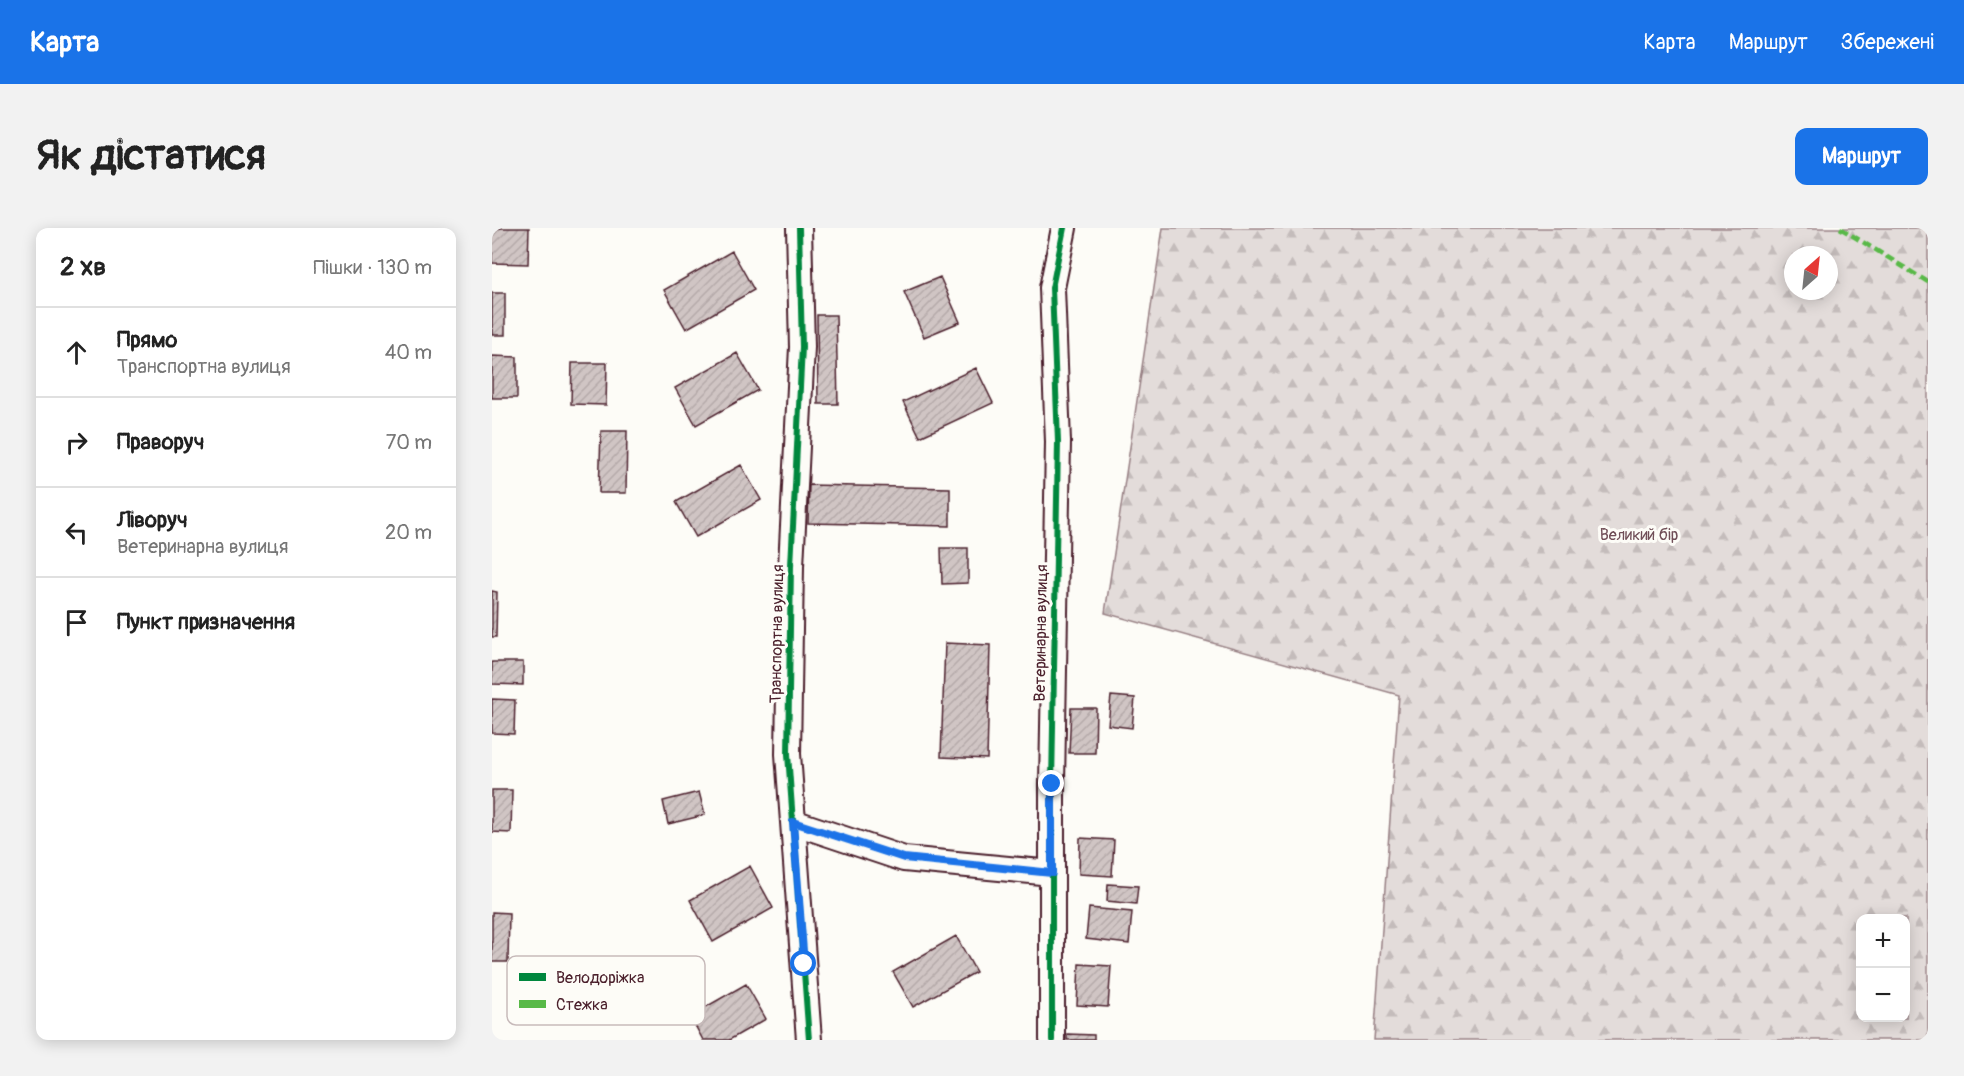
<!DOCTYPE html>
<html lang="uk">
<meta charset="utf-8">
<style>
body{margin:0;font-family:Pangolin,sans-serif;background:#f2f2f2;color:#222}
.controls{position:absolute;right:18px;bottom:18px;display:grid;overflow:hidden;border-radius:12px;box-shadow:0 3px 15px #0003}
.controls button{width:54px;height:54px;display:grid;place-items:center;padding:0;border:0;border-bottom:2px solid #e0e0e0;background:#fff;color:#222;font:30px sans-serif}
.compass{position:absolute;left:1292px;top:18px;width:54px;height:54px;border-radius:50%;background:#fff;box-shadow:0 3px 15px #0003;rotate:27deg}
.stop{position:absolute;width:18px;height:18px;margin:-14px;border:4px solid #1a73e8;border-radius:50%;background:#fff}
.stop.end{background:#1a73e8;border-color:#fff;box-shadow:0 2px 6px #0008}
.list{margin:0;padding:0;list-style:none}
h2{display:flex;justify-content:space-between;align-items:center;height:78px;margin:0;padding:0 24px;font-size:26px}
h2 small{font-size:20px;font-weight:400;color:#767676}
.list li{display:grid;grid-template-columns:39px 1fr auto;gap:18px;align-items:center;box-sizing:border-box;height:90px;padding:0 24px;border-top:2px solid #e0e0e0}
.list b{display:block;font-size:22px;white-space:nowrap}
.list p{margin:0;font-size:20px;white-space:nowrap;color:#767676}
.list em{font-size:20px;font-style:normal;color:#767676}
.icon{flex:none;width:33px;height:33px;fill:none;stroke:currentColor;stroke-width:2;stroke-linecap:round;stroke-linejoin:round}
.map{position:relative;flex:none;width:1436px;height:812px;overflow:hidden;border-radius:12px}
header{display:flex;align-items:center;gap:36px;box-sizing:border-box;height:84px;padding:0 30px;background:#1a73e8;color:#fff}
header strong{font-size:28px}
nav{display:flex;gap:33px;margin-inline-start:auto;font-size:21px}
.intro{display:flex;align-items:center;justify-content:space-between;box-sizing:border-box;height:144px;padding:0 36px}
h1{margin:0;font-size:42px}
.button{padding:15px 27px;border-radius:12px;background:#1a73e8;color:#fff;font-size:21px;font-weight:700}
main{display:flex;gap:36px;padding:0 36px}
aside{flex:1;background:#fff;border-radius:12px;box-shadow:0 3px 15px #0003}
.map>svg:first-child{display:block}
</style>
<header>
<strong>Карта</strong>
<nav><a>Карта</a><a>Маршрут</a><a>Збережені</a></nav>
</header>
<div class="intro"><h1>Як дістатися</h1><a class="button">Маршрут</a></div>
<main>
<aside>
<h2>2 хв<small>Пішки · 130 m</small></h2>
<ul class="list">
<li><svg class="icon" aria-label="ahead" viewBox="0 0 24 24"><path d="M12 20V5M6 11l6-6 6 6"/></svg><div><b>Прямо</b><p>Транспортна вулиця</p></div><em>40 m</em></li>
<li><svg class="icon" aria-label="right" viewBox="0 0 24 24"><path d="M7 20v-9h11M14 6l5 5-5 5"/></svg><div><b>Праворуч</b></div><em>70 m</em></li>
<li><svg class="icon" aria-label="left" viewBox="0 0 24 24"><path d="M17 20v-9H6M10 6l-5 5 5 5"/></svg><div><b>Ліворуч</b><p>Ветеринарна вулиця</p></div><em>20 m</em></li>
<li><svg class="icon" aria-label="arrive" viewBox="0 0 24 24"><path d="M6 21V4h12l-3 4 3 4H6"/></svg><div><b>Пункт призначення</b></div></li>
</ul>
</aside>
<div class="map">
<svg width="1436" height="812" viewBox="0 0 1436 812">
<defs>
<pattern id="forest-firs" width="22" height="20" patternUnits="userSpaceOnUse" patternTransform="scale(1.5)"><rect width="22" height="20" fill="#e3dcda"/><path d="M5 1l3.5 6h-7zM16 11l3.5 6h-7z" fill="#c4bcbb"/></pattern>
<pattern id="building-hatch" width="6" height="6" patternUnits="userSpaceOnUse" patternTransform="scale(1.5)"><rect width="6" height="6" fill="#d0c5c4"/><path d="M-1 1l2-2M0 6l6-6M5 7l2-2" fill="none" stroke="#b4a9a9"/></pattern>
</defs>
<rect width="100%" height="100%" fill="#fdfcf7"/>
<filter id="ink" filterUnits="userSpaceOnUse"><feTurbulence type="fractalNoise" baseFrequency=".0167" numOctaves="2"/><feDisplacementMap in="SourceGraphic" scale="12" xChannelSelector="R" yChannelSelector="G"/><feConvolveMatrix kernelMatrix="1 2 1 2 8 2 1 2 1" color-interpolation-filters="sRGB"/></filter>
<g filter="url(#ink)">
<path fill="url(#forest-firs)" stroke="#967e82" stroke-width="1.5" fill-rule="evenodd" d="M671,0H1436V812H882L907,467L613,385ZM1301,27H1337V63H1301ZM1368,690H1414V790H1368Z"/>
<path fill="url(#building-hatch)" stroke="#4a1f2b" stroke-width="1.5" d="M0,0H37L36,36L0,35Z
M240,23L262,62L194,101L172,62Z
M448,49L468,94L432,109L412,64Z
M0,65H13V107H0Z
M325,87H344L346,176H326Z
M245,125L266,162L204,197L183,160Z
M0,128L25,129V170H0Z
M80,135H115L114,177L79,176Z
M484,140L501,175L428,209L411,174Z
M109,203H135L134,265H107Z
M249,237L269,272L204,309L184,274Z
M317,257L458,260V298L316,295Z
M449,320H476V355L450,356Z
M0,363L5,364L4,409H0Z
M453,415L498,417L495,531L449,529Z
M0,434H31V457L0,456Z
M619,468L643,470L640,500L616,497Z
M0,471L23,472L22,506L0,505Z
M579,480H604L603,525H577Z
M0,562H20L19,605L0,604Z
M207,564L213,587L176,596L171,573Z
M588,610L622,612L620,648L587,646Z
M258,638L281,680L221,714L198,672Z
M616,656L646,658L644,676L615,673Z
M597,680L640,684L637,716L594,711Z
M0,684L17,685L16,734H0Z
M464,708L484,744L421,779L401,744Z
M587,736L619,738L616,779L585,777Z
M254,756L274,791L237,812H211L198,788Z
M575,806L602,807V812H575Z"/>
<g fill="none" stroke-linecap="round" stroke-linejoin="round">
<defs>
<path id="street" d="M307,0L310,119L299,338L296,526L317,812
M301,594L412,631L560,645
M560,812V556L566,214L560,60L572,0"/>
</defs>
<use href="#street" stroke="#4a1f2b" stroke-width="28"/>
<use href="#street" stroke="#fdfcf7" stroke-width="24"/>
<path stroke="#58b947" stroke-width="4.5" stroke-dasharray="9 4.5" stroke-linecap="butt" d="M1348,0L1436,54"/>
<defs>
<path id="cycleway" d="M307,0L310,119L299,338L296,526L317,812
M560,812V556L566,214L560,60L572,0"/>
</defs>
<use href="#cycleway" stroke="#fdfcf7" stroke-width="10"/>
<use href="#cycleway" stroke="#00873e" stroke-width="6"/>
</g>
</g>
<g fill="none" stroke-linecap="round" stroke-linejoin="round" filter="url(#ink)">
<path stroke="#1a73e8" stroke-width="8" d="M312,736L301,594L412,630L560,645V556"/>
</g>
<g text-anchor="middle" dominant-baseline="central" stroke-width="6" stroke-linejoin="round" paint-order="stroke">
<g font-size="16" fill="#704e57" stroke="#fdfcf7">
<text x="1147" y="307">Великий бір</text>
</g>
<g font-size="16" fill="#4a1f2b" stroke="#fdfcf7">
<text transform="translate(549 405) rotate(-89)">Ветеринарна вулиця</text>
<text transform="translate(285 406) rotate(-89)">Транспортна вулиця</text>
</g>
</g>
<rect x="15" y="728" width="198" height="69" rx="9" fill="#fdfcf7" stroke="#c7baba" stroke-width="1.5"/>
<rect x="27" y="745" width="27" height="8" fill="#00873e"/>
<rect x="27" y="772" width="27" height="8" fill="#58b947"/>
<g font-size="16" fill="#4a1f2b">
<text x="64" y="755">Велодоріжка</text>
<text x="64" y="782">Стежка</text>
</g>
</svg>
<div class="controls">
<button>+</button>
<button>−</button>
</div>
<svg class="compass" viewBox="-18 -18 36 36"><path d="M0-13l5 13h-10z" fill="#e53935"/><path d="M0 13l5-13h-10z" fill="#767676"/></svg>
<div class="stop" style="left:312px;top:736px"></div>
<div class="stop end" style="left:560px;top:556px"></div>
</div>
</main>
